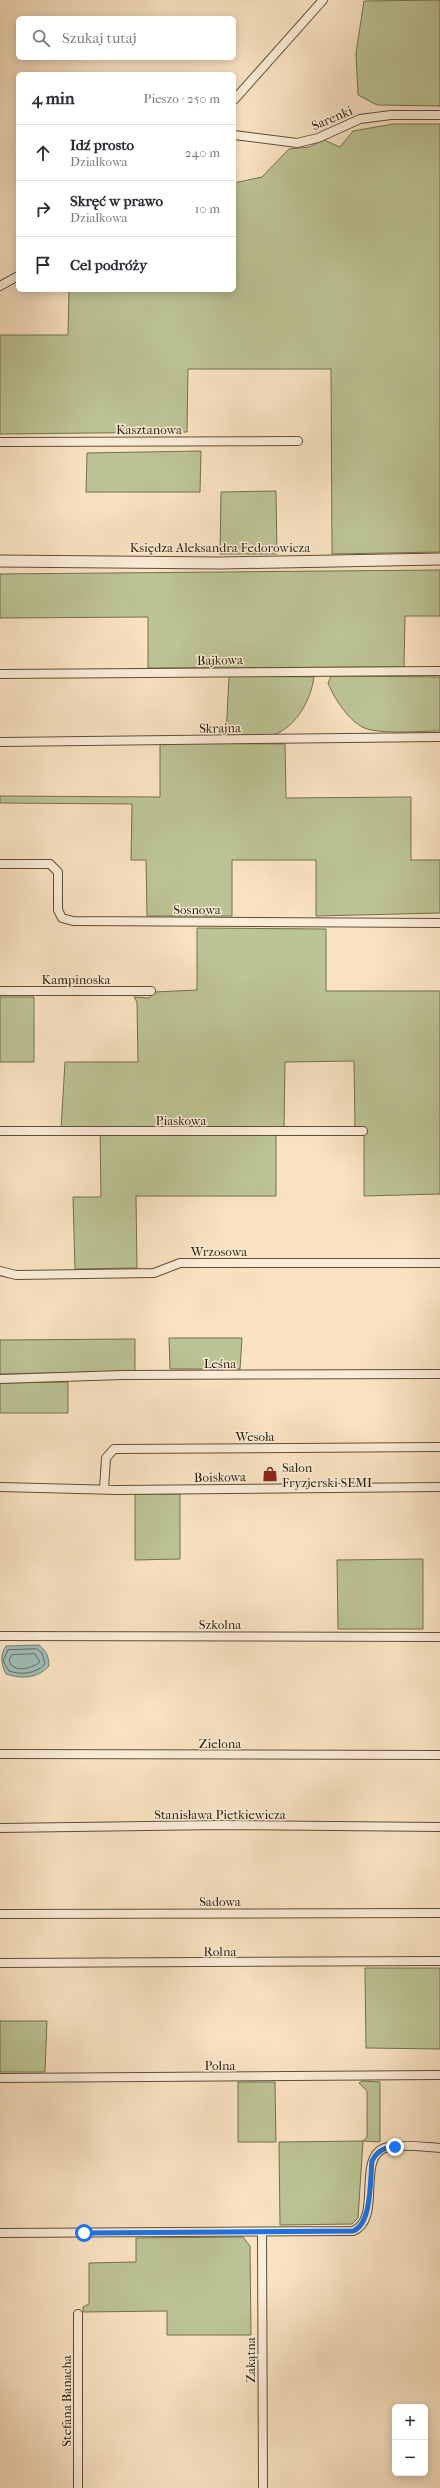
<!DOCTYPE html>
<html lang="pl">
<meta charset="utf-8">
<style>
body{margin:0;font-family:"IM FELL French Canon",serif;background:#f7f7f7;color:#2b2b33}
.controls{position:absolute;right:12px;bottom:12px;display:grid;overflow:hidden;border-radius:6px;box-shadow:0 2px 10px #0003}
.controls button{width:36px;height:36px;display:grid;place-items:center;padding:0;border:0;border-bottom:1px solid #e1e1e2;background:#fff;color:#2b2b33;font:20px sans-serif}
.stop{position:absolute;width:12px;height:12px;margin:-9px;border:3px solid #1a73e8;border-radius:50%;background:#fff}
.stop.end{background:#1a73e8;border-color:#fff;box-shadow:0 1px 4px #0008}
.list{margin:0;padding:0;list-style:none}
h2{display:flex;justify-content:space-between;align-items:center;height:52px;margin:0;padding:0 16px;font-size:17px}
h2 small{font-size:13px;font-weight:400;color:#7c7c81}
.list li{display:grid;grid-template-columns:26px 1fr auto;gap:12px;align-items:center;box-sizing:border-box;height:56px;padding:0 16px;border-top:1px solid #e1e1e2}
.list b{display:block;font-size:15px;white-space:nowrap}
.list p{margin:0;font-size:13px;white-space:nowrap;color:#7c7c81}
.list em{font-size:13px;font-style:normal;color:#7c7c81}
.icon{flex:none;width:22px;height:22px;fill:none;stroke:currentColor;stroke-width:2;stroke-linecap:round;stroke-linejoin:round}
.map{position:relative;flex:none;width:440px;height:2488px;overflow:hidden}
.search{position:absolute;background:#fff;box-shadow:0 2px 10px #0003;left:16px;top:16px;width:220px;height:44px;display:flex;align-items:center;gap:10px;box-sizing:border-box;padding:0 14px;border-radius:6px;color:#7c7c81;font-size:15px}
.panel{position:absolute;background:#fff;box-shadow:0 2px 10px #0003;left:16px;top:72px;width:220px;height:220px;border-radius:6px}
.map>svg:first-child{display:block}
</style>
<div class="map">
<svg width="440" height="2488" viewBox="0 0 440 2488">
<rect width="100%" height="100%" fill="#f9e2c2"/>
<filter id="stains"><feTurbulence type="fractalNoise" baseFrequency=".005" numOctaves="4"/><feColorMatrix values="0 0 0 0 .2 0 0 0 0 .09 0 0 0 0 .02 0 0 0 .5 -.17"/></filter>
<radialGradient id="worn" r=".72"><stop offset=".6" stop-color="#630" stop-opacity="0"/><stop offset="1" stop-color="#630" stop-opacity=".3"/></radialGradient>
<path fill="#bcc394" stroke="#74704e" d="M440,0V106L377,105L358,95L356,53L364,1Z
M393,124H440V552L332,554L331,369H188L187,432L0,434V335H68L69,290H234V183L262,177L289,149L309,147L324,140L340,147L353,131Z
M201,451L200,492H86L87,453Z
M276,491L277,554H220L221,492Z
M440,570V616H405L404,667L148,668V617L0,618V574Z
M229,676L314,677C311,699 298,724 276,734C266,738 238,735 226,736Z
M331,676L440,677V731C418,731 393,734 371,730C352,727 335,700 328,683Z
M160,743L285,744L286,798L411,797V860H440V913L316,916V860H232V916H147L146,860H131L132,804L0,803V796L160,797Z
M197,928L326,929V991H440V1194L364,1196V1128L355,1127L354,1061L285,1062L284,1127L276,1135V1196H136L137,1268L75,1269L73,1197H101L100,1128L61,1129L65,1062H138L137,1002L134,997L149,998L154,992L197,990Z
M0,997H34V1062H0Z
M169,1338H242L240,1369H170Z
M135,1339V1371L0,1374V1340Z
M68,1382V1413H0V1383Z
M135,1494H180V1559L135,1560Z
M423,1559V1629H338L337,1560Z
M365,1968H440V2049L366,2048Z
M0,2021H47L45,2072H0Z
M362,2081L380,2082V2142L363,2141L358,2218L352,2224L280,2225L279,2142L363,2141L367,2137V2091L359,2083Z
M238,2082H275L276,2142H238Z
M243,2237L250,2246L251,2335H167V2311L83,2312V2307L89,2304V2263L136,2262V2238Z"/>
<path fill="#9ebdb8" stroke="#717d72" d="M39,1645C46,1651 49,1656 49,1666C37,1679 21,1679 6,1674C1,1665 0,1654 6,1646Z"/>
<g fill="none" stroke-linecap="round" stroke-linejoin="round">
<path stroke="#666c60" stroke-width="1" d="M37,1649L42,1653L45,1664C36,1674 21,1675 9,1671L3,1661L8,1650Z
M35,1654L40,1662C32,1668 19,1672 11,1665L9,1660L12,1655Z"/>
<defs>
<path id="minor" d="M234,100L323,0
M234,135L297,143L318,138L360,119L391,115H440
M0,286L18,276
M0,442L298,441
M0,674L440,671
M0,742L440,737
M0,864H50L58,872V910L62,918L73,921L440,923
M0,991H151
M0,1131H363
M0,1271L16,1275L154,1273L180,1263H440
M0,1379L123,1375L440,1374
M0,1487L118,1490L440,1487
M104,1489L106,1458L114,1449L440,1447
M0,1636L440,1637
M0,1754L440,1755
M0,1828L221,1825L440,1827
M0,1914L440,1913
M0,1963L440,1961
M0,2078L440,2075
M262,2232L263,2488
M0,2233L353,2231C384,2219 354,2154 388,2147C404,2144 424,2147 440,2148
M78,2314V2488"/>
<path id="tertiary" d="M0,561L221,563L440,559"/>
</defs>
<use href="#minor" stroke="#604e37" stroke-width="10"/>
<use href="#tertiary" stroke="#604e37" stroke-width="13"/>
<use href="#minor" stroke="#fbecd7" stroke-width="8"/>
<use href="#tertiary" stroke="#fbecd7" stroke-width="11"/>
</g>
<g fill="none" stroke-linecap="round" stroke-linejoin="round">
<path stroke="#1a73e8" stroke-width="5" d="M84,2233L353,2231C372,2224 370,2180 372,2161C377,2151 384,2147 395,2147"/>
</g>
<defs>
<symbol id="shop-bare" viewBox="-9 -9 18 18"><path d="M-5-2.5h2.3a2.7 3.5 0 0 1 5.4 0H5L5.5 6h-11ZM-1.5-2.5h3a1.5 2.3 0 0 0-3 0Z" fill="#8f2418" stroke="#fbecd7" stroke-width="2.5" paint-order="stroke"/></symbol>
</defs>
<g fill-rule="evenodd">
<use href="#shop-bare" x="259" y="1463" width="22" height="22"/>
</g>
<g text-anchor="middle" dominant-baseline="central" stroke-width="3" stroke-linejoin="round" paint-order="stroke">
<g font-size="13" fill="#2d1c09" stroke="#fbecd7">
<text transform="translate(332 118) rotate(-23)">Sarenki</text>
<text x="149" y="429">Kasztanowa</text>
<text x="220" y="547">Księdza Aleksandra Fedorowicza</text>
<text transform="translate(220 660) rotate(-1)">Bajkowa</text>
<text transform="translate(220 728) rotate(-1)">Skrajna</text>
<text x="197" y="909">Sosnowa</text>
<text x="76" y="979">Kampinoska</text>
<text x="181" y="1120">Piaskowa</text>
<text x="219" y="1251">Wrzosowa</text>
<text x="220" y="1363">Leśna</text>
<text x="255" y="1436">Wesoła</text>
<text transform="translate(220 1477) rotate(-1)">Boiskowa</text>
<text x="220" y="1624">Szkolna</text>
<text x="220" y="1743">Zielona</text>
<text x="220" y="1814">Stanisława Pietkiewicza</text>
<text x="220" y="1901">Sadowa</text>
<text x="220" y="1951">Rolna</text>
<text x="220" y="2065">Polna</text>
<text transform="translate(250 2360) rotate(-90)">Zakątna</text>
<text transform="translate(66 2401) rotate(-90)">Stefana Banacha</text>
</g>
<g font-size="13" fill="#2d1c09" stroke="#fbecd7" text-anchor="start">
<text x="282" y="1467">Salon<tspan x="282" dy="15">Fryzjerski SEMI</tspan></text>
</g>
</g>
<rect width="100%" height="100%" filter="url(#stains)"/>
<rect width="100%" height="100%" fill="url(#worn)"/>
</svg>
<div class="controls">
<button>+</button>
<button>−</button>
</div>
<div class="stop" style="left:84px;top:2233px"></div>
<div class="stop end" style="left:395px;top:2147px"></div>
<div class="search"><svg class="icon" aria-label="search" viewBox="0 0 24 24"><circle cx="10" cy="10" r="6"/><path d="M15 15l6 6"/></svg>Szukaj tutaj</div>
<section class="panel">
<h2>4 min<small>Pieszo · 250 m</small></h2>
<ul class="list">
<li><svg class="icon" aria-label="ahead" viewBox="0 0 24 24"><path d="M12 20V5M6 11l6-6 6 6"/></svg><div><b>Idź prosto</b><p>Działkowa</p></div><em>240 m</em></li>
<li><svg class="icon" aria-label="right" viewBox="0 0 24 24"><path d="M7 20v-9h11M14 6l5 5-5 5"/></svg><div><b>Skręć w prawo</b><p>Działkowa</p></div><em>10 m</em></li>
<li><svg class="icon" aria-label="arrive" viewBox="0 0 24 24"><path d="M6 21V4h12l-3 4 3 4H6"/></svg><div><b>Cel podróży</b></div></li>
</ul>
</section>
</div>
